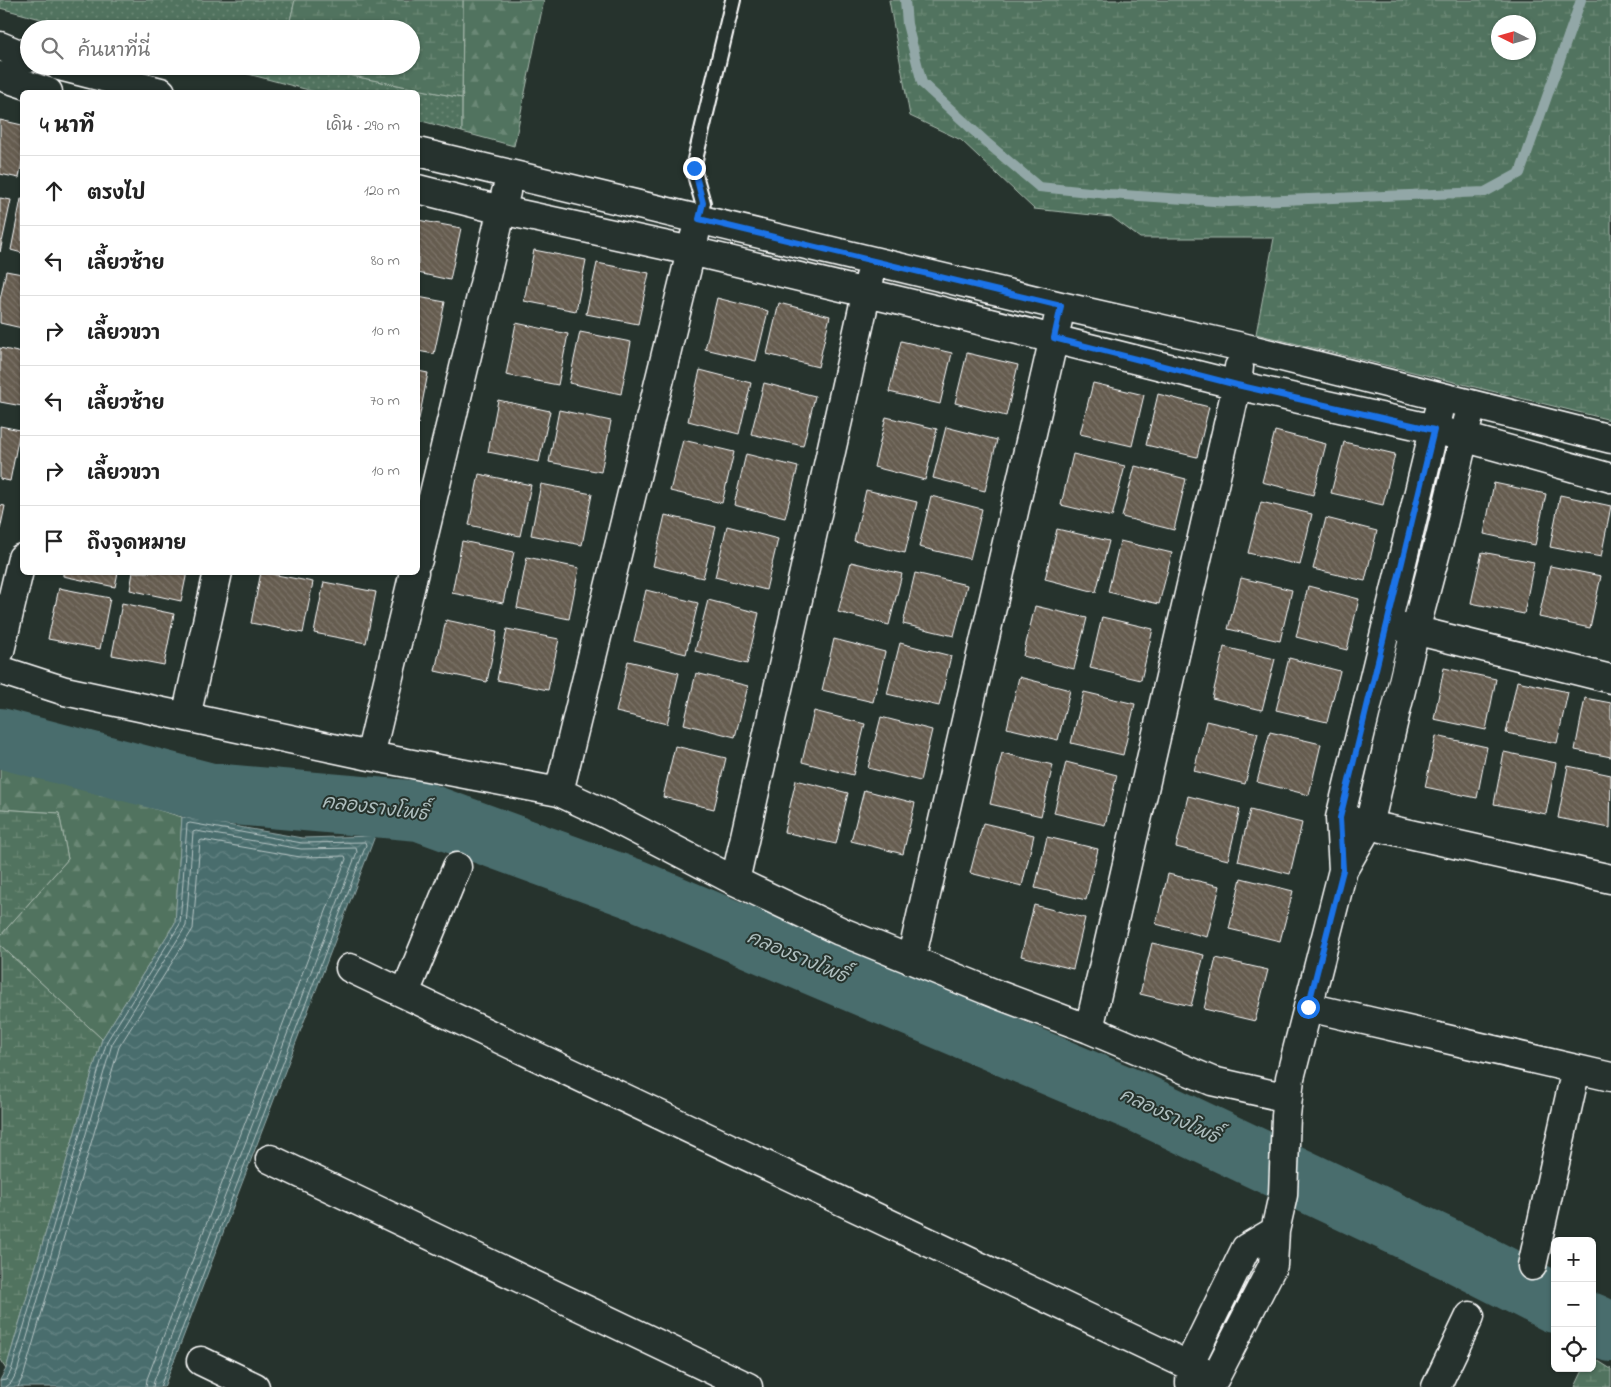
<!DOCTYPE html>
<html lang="th">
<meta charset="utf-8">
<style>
body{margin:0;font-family:"Indie Flower","Playpen Sans Thai",sans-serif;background:#f6f6f6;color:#222}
.controls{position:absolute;right:15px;bottom:15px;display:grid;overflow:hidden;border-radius:8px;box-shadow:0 1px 4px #0004}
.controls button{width:45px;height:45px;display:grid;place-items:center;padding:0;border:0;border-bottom:1px solid #e0e0e0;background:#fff;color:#222;font:25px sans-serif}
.compass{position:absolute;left:1491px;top:15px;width:45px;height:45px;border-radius:50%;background:#fff;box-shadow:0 1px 4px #0004;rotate:275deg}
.stop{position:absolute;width:15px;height:15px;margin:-11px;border:4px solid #1a73e8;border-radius:50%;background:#fff}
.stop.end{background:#1a73e8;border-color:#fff;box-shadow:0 1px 5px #0008}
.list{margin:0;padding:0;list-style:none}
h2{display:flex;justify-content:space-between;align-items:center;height:65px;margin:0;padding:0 20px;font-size:21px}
h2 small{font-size:16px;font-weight:400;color:#767676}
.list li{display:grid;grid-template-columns:32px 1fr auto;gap:15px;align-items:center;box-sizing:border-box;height:70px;padding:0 20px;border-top:1px solid #e0e0e0}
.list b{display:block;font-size:19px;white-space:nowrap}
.list em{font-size:16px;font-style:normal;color:#767676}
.icon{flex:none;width:28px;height:28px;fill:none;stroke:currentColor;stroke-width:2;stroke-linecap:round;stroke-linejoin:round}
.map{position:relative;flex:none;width:1611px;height:1387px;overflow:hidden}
.search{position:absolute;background:#fff;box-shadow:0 1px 4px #0004;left:20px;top:20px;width:400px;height:55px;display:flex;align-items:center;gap:12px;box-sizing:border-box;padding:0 18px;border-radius:28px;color:#767676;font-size:19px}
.panel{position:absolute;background:#fff;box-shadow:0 1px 4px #0004;left:20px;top:90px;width:400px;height:485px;border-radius:8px}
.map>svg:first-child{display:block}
</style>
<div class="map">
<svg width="1611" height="1387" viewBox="0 0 1611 1387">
<defs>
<pattern id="grass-dots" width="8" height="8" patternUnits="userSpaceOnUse" patternTransform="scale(1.25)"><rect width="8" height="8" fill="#51735e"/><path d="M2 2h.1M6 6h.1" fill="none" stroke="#6b8876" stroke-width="1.8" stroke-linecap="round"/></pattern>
<pattern id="forest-firs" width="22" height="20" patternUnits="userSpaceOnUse" patternTransform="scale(1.25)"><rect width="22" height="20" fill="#51735e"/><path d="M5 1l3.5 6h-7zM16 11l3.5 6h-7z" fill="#6b8876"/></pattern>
<pattern id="wetland-marsh" width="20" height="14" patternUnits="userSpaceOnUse" patternTransform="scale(1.25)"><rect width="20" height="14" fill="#51735e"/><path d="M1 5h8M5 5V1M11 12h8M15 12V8" fill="none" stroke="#6b8876"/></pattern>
<pattern id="water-waves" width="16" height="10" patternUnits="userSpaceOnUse" patternTransform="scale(1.25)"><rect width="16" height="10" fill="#496d6d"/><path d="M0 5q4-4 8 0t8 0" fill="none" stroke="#648383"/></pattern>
<pattern id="building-back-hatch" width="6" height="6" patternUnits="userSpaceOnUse" patternTransform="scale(1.25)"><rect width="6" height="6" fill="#655c4f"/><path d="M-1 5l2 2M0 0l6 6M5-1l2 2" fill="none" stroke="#7c7469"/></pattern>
</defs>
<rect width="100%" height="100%" fill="#26332d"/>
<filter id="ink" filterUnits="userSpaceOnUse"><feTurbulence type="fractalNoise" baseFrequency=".02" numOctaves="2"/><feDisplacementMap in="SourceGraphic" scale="10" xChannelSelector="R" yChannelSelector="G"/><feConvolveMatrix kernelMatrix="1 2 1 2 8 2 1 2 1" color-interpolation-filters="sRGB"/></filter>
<g filter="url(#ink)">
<path fill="url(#grass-dots)" stroke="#a8b9ae" d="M0,0H295L288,29H78L0,8Z
M218,66H321L328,71L462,98V132L418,120V92H316Z"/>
<path fill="url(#forest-firs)" stroke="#a8b9ae" d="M463,0H544L514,146L462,132Z
M0,763L182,817L175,923L102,1039L0,945V936L68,859L59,813L0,809Z"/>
<path fill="url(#wetland-marsh)" stroke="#a8b9ae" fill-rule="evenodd" d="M295,0H463L462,98L328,71L321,66H411V29H288Z
M889,0H1611V420L1256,334L1274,238H1140L1112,217L1034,209L961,140L910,116ZM1498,22H1528V52H1498Z
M0,809L59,813L68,859L0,936Z
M0,945L102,1039L6,1369L0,1360Z
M1592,1357L1611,1369V1387H1575L1584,1368H1592Z"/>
<path fill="url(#water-waves)" stroke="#92a7a7" d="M182,817L302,838L375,836L164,1387H0V1380L6,1369L102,1039L175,923Z"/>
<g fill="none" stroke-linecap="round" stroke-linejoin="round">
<path stroke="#b6c5c5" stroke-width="1" d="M0,1381L6,1380L11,1371L107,1041L180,924L187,824L190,823L302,843L365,842L366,845L160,1387
M6,1387L11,1383L17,1372L112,1044L186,926L193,832L196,831L301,849L356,848L357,852L154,1381L153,1387
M18,1387L24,1374L119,1047L193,929L200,841L202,840L300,857L345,856L346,859L147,1379L146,1387"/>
<path stroke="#92a7a7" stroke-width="10" d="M905,0L907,24L922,83L986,142L1039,187L1109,194L1229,202L1485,192L1520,173L1581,0"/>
<path stroke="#496d6d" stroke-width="60" d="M0,738L211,793L420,811L634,889L1140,1103L1459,1254L1555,1303
M1592,1323L1611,1332"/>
</g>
<path fill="url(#building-back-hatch)" stroke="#fff" d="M0,120L22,125V161L19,178L0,174Z
M0,198L11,200L0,252Z
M21,199H22V253L11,250Z
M418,220L461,228L450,280L418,273Z
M534,250L586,260L576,311L524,301Z
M597,263L649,273L638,324L586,314Z
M6,271L22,274V328L0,323V300Z
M418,297L445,302L434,354L418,351Z
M717,298L768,311L756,361L705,349Z
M779,303L830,316L818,367L767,354Z
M516,323L568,334L558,385L506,375Z
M580,332L631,342L621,394L569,383Z
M901,341L952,353L940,404L889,392Z
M0,348L22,353V406L0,402Z
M967,353L1018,365L1006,416L955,403Z
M700,370L751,383L739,434L688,421Z
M418,371L428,373L418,424Z
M764,383L815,396L803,446L751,434Z
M1093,383L1144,395L1132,446L1080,434Z
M1158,394L1209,407L1197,457L1146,445Z
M498,400L550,411L539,462L488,452Z
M559,410L611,421L601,472L549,462Z
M886,417L937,429L925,480L874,467Z
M0,426L20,430L10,481L0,479Z
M946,427L997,440L985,491L933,478Z
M1275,431L1326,444L1313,495L1262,482Z
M683,440L734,452L722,503L670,491Z
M1344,442L1395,454L1383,505L1331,493Z
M746,454L798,467L785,518L734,505Z
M1073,454L1125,466L1112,517L1061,505Z
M1135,466L1186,479L1174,530L1122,517Z
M479,474L531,485L520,536L469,525Z
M1494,483L1546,494L1535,545L1484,534Z
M541,484L592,494L582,545L531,535Z
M866,490L917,502L905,553L854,541Z
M1560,495L1611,506L1601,557L1550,547Z
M931,496L982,509L970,559L919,547Z
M1261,502L1312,514L1300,565L1248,553Z
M0,505L5,506L0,530Z
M665,515L716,527L703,578L653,566Z
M1326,518L1377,531L1365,581L1313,569Z
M727,526L778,539L766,590L715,577Z
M1057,529L1109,541L1096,592L1045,579Z
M462,541L514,552L503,603L452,593Z
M1120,541L1172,553L1159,604L1108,592Z
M1482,552L1534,562L1524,614L1471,603Z
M527,557L579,568L569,619L517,608Z
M851,562L902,574L889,625L838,612Z
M1550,566L1601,576L1590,628L1539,617Z
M63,572H118L115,587L63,576Z
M133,572H187L181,601L130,590Z
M261,572L313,582L303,633L251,623Z
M915,573L967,585L954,636L903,624Z
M1241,578L1292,590L1280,641L1228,629Z
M324,582L376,592L366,643L314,633Z
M1308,586L1359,599L1347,650L1296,637Z
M59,588L110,598L100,649L48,639Z
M646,590L698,603L686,654L634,641Z
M708,600L759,613L747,664L695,651Z
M122,603L174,614L164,665L112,655Z
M1035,606L1087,618L1074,669L1023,656Z
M1102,617L1153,629L1141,680L1090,668Z
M446,620L497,631L487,682L435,671Z
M507,629L559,639L548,690L497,680Z
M834,639L885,652L873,702L822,690Z
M900,643L951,656L939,706L887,694Z
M1224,647L1275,659L1262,710L1212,698Z
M1289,658L1340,671L1327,722L1276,710Z
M628,661L679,673L667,724L616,712Z
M1444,668L1496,679L1486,730L1434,719Z
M696,673L748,686L735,737L684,724Z
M1019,677L1070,690L1058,740L1007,728Z
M1517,681L1568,692L1557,743L1506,733Z
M1084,692L1135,704L1123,755L1071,743Z
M1585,698L1611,703V757L1575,750Z
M814,711L865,724L853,775L802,762Z
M881,717L932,730L920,781L868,768Z
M1206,721L1258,733L1245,784L1194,771Z
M1270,732L1321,744L1309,795L1257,782Z
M1436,736L1487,747L1477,798L1425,787Z
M675,746L726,758L714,809L663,797Z
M1504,752L1556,763L1546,814L1494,804Z
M1002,753L1053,765L1041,816L990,804Z
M1066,762L1117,775L1105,825L1054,813Z
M1568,766L1611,775L1610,828L1558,818Z
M796,780L848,793L836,844L784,832Z
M864,790L915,803L903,854L851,841Z
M1188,796L1240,809L1228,860L1176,847Z
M1250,810L1302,823L1290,874L1238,861Z
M983,823L1034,835L1022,886L970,873Z
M1047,837L1098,849L1086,900L1035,888Z
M1168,874L1220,886L1207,937L1156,924Z
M1241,878L1293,891L1280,941L1229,929Z
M1034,905L1085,918L1073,969L1021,956Z
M1152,943L1204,955L1191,1006L1140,994Z
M1216,958L1268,970L1255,1021L1204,1009Z"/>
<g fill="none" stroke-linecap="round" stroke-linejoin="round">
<defs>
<path id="lane" d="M699,219L703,203L693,168L733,0"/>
<path id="street" d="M0,46L29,58
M59,66L161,92
M0,76L48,92
M418,152L1061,306L1242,347L1611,439
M418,189L501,210L691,251L938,310L1237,385L1434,429L1611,478
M418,560L506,192
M1398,626L1611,679
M0,651L22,558
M0,670L65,691L186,717L370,756L559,792L606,814L735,881L840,931L996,994L1089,1029L1212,1081L1288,1098
M186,717L218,572
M370,756L414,572
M559,792L695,235
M1351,821L1611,879
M1343,870L1340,818L1438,413
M735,881L870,277
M911,960L1058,320
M350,968L1215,1378
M405,993L457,867
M1308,1007L1611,1077
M1089,1029L1237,385L1239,367
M270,1159L748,1387
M1532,1266L1576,1069
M201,1361L255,1387
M1190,1383L1191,1365L1195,1352L1246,1248L1275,1231
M1205,1387L1215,1378L1273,1265L1275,1231L1283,1195L1286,1116L1290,1078L1343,870L1369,825L1415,631L1440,537L1468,420
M1436,1387L1470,1316"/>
</defs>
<use href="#lane" stroke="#fff" stroke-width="18"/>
<use href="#street" stroke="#fff" stroke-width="31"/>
<use href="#lane" stroke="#26332d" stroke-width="14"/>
<use href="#street" stroke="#26332d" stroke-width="28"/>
</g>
</g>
<g fill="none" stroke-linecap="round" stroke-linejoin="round" filter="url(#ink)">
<path stroke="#1a73e8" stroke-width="6" d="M694,168L703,203L699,219L1061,306L1054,338L1237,385L1434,430L1340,818L1343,870L1308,1007"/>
</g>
<g text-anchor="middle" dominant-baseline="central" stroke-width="4" stroke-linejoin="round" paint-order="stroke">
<g font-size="19" font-style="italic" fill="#adbdbd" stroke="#26332d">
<text transform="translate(375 809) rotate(7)">คลองรางโพธิ์</text>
<text transform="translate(797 958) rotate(23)">คลองรางโพธิ์</text>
<text transform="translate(1169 1117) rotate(25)">คลองรางโพธิ์</text>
</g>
</g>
</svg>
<div class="controls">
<button>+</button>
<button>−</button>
<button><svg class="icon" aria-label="locate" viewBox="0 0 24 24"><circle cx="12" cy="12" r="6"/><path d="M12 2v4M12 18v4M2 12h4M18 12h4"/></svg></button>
</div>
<svg class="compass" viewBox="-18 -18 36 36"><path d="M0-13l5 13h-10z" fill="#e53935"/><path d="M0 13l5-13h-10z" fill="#767676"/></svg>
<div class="stop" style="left:1308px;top:1007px"></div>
<div class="stop end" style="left:694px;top:168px"></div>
<div class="search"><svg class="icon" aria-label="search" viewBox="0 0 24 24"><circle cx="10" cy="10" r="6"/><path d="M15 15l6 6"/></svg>ค้นหาที่นี่</div>
<section class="panel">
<h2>4 นาที<small>เดิน · 290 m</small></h2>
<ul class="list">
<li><svg class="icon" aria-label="ahead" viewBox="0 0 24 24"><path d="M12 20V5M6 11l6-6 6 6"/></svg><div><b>ตรงไป</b></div><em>120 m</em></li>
<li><svg class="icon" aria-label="left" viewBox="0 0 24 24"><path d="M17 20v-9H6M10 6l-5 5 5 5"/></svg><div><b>เลี้ยวซ้าย</b></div><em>80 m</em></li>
<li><svg class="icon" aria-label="right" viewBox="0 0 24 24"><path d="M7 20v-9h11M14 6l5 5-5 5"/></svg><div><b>เลี้ยวขวา</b></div><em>10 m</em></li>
<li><svg class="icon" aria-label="left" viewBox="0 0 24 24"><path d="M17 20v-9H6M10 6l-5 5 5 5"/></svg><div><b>เลี้ยวซ้าย</b></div><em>70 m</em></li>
<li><svg class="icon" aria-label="right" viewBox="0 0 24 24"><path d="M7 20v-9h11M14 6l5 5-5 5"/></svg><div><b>เลี้ยวขวา</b></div><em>10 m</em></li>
<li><svg class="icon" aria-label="arrive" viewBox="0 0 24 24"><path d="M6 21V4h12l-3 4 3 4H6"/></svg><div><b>ถึงจุดหมาย</b></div></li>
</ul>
</section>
</div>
